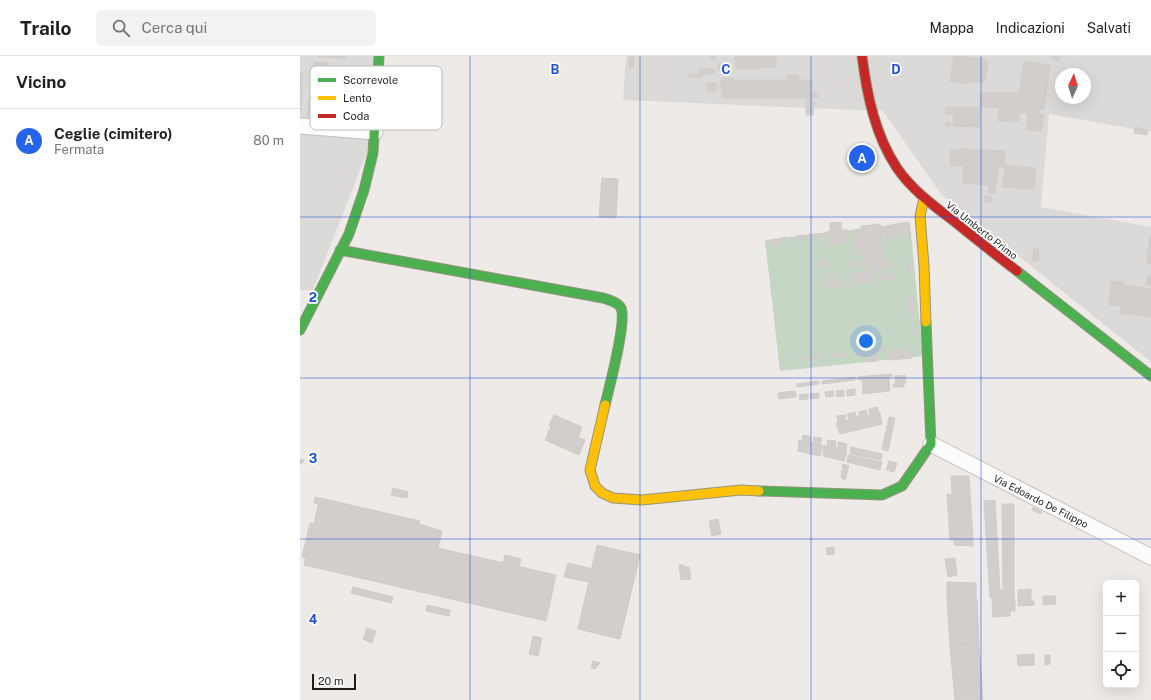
<!DOCTYPE html>
<html lang="it">
<meta charset="utf-8">
<style>
body{margin:0;font-family:"Public Sans",sans-serif;background:#f2f2f2;color:#202124}
.controls{position:absolute;right:12px;bottom:12px;display:grid;overflow:hidden;border-radius:6px;box-shadow:0 4px 16px #0002}
.controls button{width:36px;height:36px;display:grid;place-items:center;padding:0;border:0;border-bottom:1px solid #e0e0e0;background:#fff;color:#202124;font:20px sans-serif}
.compass{position:absolute;left:755px;top:12px;width:36px;height:36px;border-radius:50%;background:#fff;box-shadow:0 4px 16px #0002;rotate:4deg}
.scale{position:absolute;left:12px;bottom:10px;width:44px;box-sizing:border-box;padding-left:4px;border:2px solid #1e1e1e;border-top:0;font-size:11px;line-height:14px;white-space:nowrap;color:#1e1e1e;-webkit-text-stroke:3px #fff;paint-order:stroke}
.you{position:absolute;left:566px;top:285px;width:14px;height:14px;margin:-10px;border:3px solid #fff;border-radius:50%;background:#1a73e8;box-shadow:0 0 0 6px #1a73e833}
.badge{display:grid;place-items:center;width:26px;height:26px;border-radius:50%;background:#2563eb;color:#fff;font-size:13px;font-weight:700}
.pin{position:absolute;translate:-50% -50%;border:2px solid #fff;box-shadow:0 1px 4px #0006}
.list{margin:0;padding:0;list-style:none}
h2{display:flex;justify-content:space-between;align-items:center;height:52px;margin:0;padding:0 16px;font-size:17px}
h2 small{font-size:13px;font-weight:400;color:#757577}
.list li{display:grid;grid-template-columns:26px 1fr auto;gap:12px;align-items:center;box-sizing:border-box;height:64px;padding:0 16px;border-top:1px solid #e0e0e0}
.list b{display:block;font-size:15px;white-space:nowrap}
.list p{margin:0;font-size:13px;white-space:nowrap;color:#757577}
.list em{font-size:13px;font-style:normal;color:#757577}
.icon{flex:none;width:22px;height:22px;fill:none;stroke:currentColor;stroke-width:2;stroke-linecap:round;stroke-linejoin:round}
.map{position:relative;flex:none;width:851px;height:644px;overflow:hidden}
header{display:flex;align-items:center;gap:24px;box-sizing:border-box;height:56px;padding:0 20px;background:#fff;border-bottom:1px solid #e0e0e0}
header strong{font-size:19px}
nav{display:flex;gap:22px;margin-inline-start:auto;font-size:14px}
.search{width:280px;height:36px;background:#f2f2f2;display:flex;align-items:center;gap:10px;box-sizing:border-box;padding:0 14px;border-radius:6px;color:#757577;font-size:15px}
main{display:flex}
aside{flex:1;background:#fff}
.map>svg:first-child{display:block}
</style>
<header>
<strong>Trailo</strong>
<div class="search"><svg class="icon" aria-label="search" viewBox="0 0 24 24"><circle cx="10" cy="10" r="6"/><path d="M15 15l6 6"/></svg>Cerca qui</div>
<nav><a>Mappa</a><a>Indicazioni</a><a>Salvati</a></nav>
</header>
<main>
<aside>
<h2>Vicino<small></small></h2>
<ul class="list">
<li><span class="badge">A</span><div><b>Ceglie (cimitero)</b><p>Fermata</p></div><em>80 m</em></li>
</ul>
</aside>
<div class="map">
<svg width="851" height="644" viewBox="0 0 851 644">
<rect width="100%" height="100%" fill="#edeae7"/>
<path fill="#dcdad8" fill-rule="evenodd" d="M0,0H84L75,76L13,234H0Z
M326,0H851V76L749,58L741,151L851,171V306L641,138L583,55L323,44ZM761,18H785V42H761Z"/>
<path fill="#c6d6c5" d="M610,167L623,300L480,315L465,184Z"/>
<path fill="#d1cecc" stroke="#d0ccc9" d="M17,0H46L45,3Z
M411,0H415V4H411Z
M435,0H438V11H435Z
M438,0H460V13H438Z
M460,0H476V11H460Z
M654,0L685,3V5L688,7L685,25L681,27L668,25L667,28L650,25Z
M753,0H760L759,5L752,4Z
M329,1L334,2L333,12L329,11Z
M724,5L750,9L744,54L728,52V57H719V52L681,51L679,71L653,70L654,58H646V51H680L681,36L719,37Z
M14,6L28,7V17L14,16Z
M418,8H425V14H418Z
M399,13H415V18H402V21H388L389,18H399Z
M0,16H3L1,55H0Z
M12,16L57,18L56,49L49,53L48,63L7,62Z
M487,19H498V24H487Z
M421,22H433V24H506V42H423V33H421Z
M506,24H512V42H506Z
M407,27H416V35H407Z
M513,37L519,38V42H512Z
M506,42H512V45H514L513,59H506Z
M699,51L719,52V66L698,65Z
M728,52L739,53L738,59H744L741,75L727,74Z
M646,67H651V70H646Z
M835,71L848,74L847,79L834,77Z
M663,93L705,95L704,111H698L695,138H688L689,129L663,127L664,109L651,110L650,94Z
M705,109L736,112L734,133L703,131Z
M302,122L318,123L316,162L299,161Z
M684,140L692,141L691,147L684,146Z
M541,166V174L530,176V167Z
M608,166L610,180L592,182L591,169Z
M580,168L583,205L590,204L591,212H584V216L566,218L561,170Z
M591,169L592,182H587L586,170Z
M586,170L587,182L581,183L580,171Z
M562,173L564,198H555L553,174Z
M541,174H547L548,187L527,190L526,176Z
M526,177V179L497,184L496,180Z
M850,180H851V203H847Z
M486,181V187H480V182Z
M472,183H477L478,190L473,191Z
M734,193H739L738,205H732Z
M526,202L527,210L521,211L520,204Z
M847,203H851V208H847Z
M607,204H610L611,215H608Z
M563,206L564,210H558L557,207Z
M550,207H555L556,211H550Z
M535,216V219L527,220L526,217Z
M565,216L566,220L576,219V227L551,229V217Z
M592,218L593,223L581,225L580,219Z
M847,220H851V230L846,229Z
M543,223L544,230L526,233L525,226Z
M811,225L824,226L821,250L809,249Z
M824,229L851,233V261L820,257Z
M614,240L615,259L609,260L608,241Z
M617,272V277H612L611,273Z
M585,292V296H579L578,293Z
M598,293H604L605,296L611,295L612,302L590,304L589,295H599Z
M562,295V299H555L554,296Z
M541,297H547L548,300L541,301Z
M576,297L577,305L566,306L565,298Z
M532,298H539V301L533,302Z
M516,300V303L511,304L510,301Z
M517,300H523V303H517Z
M508,301V304L501,305V302Z
M495,302H500L501,305H495Z
M591,318L592,320L589,321L590,335L563,338L562,323L558,324V321Z
M605,319L606,327H604V331H593V328H596L595,320Z
M555,321V324L522,328V325Z
M519,325V328L497,331V328Z
M555,333V339L547,340V334Z
M544,334V340L537,341L536,335Z
M495,335L496,341L479,343L478,337Z
M533,335L534,340L526,341L525,336Z
M519,337V342L511,343L510,338Z
M508,338V343L500,344L499,339Z
M577,351L579,357H580L582,368L540,378L536,367L538,366L537,360L545,359L546,365L549,364L547,358L555,356L557,362L559,361V356L566,354L568,360L570,359L569,353Z
M254,359L282,371L278,381L285,384L279,399L245,384L251,370L249,369Z
M589,361L595,362L588,395L582,393Z
M503,379L511,381L510,386L513,387L514,381L522,382L520,389H523L520,400L498,395L499,384L502,385Z
M528,384L536,385L535,391L538,392V386L547,388L546,394H547L544,405L523,400L524,389L527,390Z
M551,391L582,398L581,404L550,398Z
M548,399L582,406L580,414L547,406Z
M0,403L4,404L2,408H0Z
M589,405L597,407L594,416L586,414Z
M543,408L549,410L545,424L541,422Z
M651,420H669L670,437H652Z
M93,432L108,436L107,442L91,439Z
M652,437H670L673,484H650L647,438L652,439Z
M15,441L20,442L18,448L14,447Z
M20,442L120,465L119,468L142,475L138,492L256,519L246,565L4,509Z
M695,444L700,534H703L702,448H714V542H690L684,445Z
M733,451L742,456L741,458L732,454Z
M418,463L420,473L411,476L409,465Z
M10,467L14,468L6,502L2,501Z
M420,473L421,478L412,480L411,476Z
M654,484H673V490L654,489Z
M297,489L340,499L320,583L278,573Z
M534,491V498L527,499L526,492Z
M205,499L221,503L219,510L203,507Z
M655,502L657,519L648,521L645,503Z
M268,507L292,513L289,526L264,521Z
M379,509H384V511H389L391,523L381,524Z
M647,526L676,527V544L647,545Z
M53,531L93,541L91,547L51,537Z
M731,533V545H734V549L718,550V534Z
M743,540H755L756,548L743,549Z
M692,542L715,543V555H710V560L693,561Z
M677,543L679,588L650,590L647,545Z
M127,549L150,554L149,560L126,555Z
M67,572L76,575L72,587L63,583Z
M233,580L242,582L238,600L229,598Z
M679,588L683,644H655L650,590Z
M734,598V609L718,610L717,599Z
M745,599H750V608L745,609Z
M293,605L300,607L295,613L291,612Z"/>
<g fill="none" stroke-linecap="round" stroke-linejoin="round">
<defs>
<path id="street" d="M0,70L75,76
M631,388L851,501"/>
<path id="fast" d="M40,194L303,242C309,244 318,246 321,252C327,266 309,332 305,349
M717,215L851,320
M0,274L49,178L64,134L73,97L79,0
M459,435L582,439L602,430L631,388L626,266"/>
<path id="slow" d="M624,142L620,160L624,210L626,266
M305,349L290,414L295,430L302,437L313,442L342,444L441,434L459,435"/>
<path id="jam" d="M562,0C567,39 575,79 597,112C612,134 634,150 655,166C676,183 696,199 717,215"/>
</defs>
<use href="#street" stroke="#c4c2c1" stroke-width="17"/>
<use href="#fast" stroke="#969580" stroke-width="11"/>
<use href="#slow" stroke="#969580" stroke-width="11"/>
<use href="#jam" stroke="#969580" stroke-width="11"/>
<use href="#street" stroke="#fcfcfb" stroke-width="15"/>
<use href="#fast" stroke="#4caf50" stroke-width="9"/>
<use href="#slow" stroke="#ffc107" stroke-width="9"/>
<use href="#jam" stroke="#c62828" stroke-width="9"/>
</g>
<path fill="none" stroke="#1d4ed8" stroke-width="1" stroke-opacity="0.55" d="M170,0V644M340,0V644M511,0V644M681,0V644M0,161H851M0,322H851M0,483H851"/>
<g text-anchor="middle" dominant-baseline="central" stroke-width="3.5" stroke-linejoin="round" paint-order="stroke">
<g font-size="10" fill="#1e1e1e" stroke="#fff">
<text transform="translate(682 174) rotate(38)">Via Umberto Primo</text>
<text transform="translate(741 445) rotate(27)">Via Edoardo De Filippo</text>
</g>
</g>
<rect x="10" y="10" width="132" height="64" rx="6" fill="#fff" stroke="#bcbcbc" stroke-width="1"/>
<rect x="18" y="22" width="18" height="4" fill="#4caf50"/>
<rect x="18" y="40" width="18" height="4" fill="#ffc107"/>
<rect x="18" y="58" width="18" height="4" fill="#c62828"/>
<g font-size="11" fill="#1e1e1e">
<text x="43" y="28">Scorrevole</text>
<text x="43" y="46">Lento</text>
<text x="43" y="64">Coda</text>
</g>
<g font-size="13" text-anchor="middle" font-weight="bold" fill="#1d4ed8" stroke="#fff" stroke-width="3.5" stroke-linejoin="round" paint-order="stroke">
<text x="255" y="18">B</text>
<text x="426" y="18">C</text>
<text x="596" y="18">D</text>
<text x="13" y="246">2</text>
<text x="13" y="407">3</text>
<text x="13" y="568">4</text>
</g>
</svg>
<div class="controls">
<button>+</button>
<button>−</button>
<button><svg class="icon" aria-label="locate" viewBox="0 0 24 24"><circle cx="12" cy="12" r="6"/><path d="M12 2v4M12 18v4M2 12h4M18 12h4"/></svg></button>
</div>
<svg class="compass" viewBox="-18 -18 36 36"><path d="M0-13l5 13h-10z" fill="#e53935"/><path d="M0 13l5-13h-10z" fill="#757577"/></svg>
<div class="scale">20 m</div>
<div class="you"></div>
<div class="pin badge" style="left:562px;top:102px">A</div>
</div>
</main>
